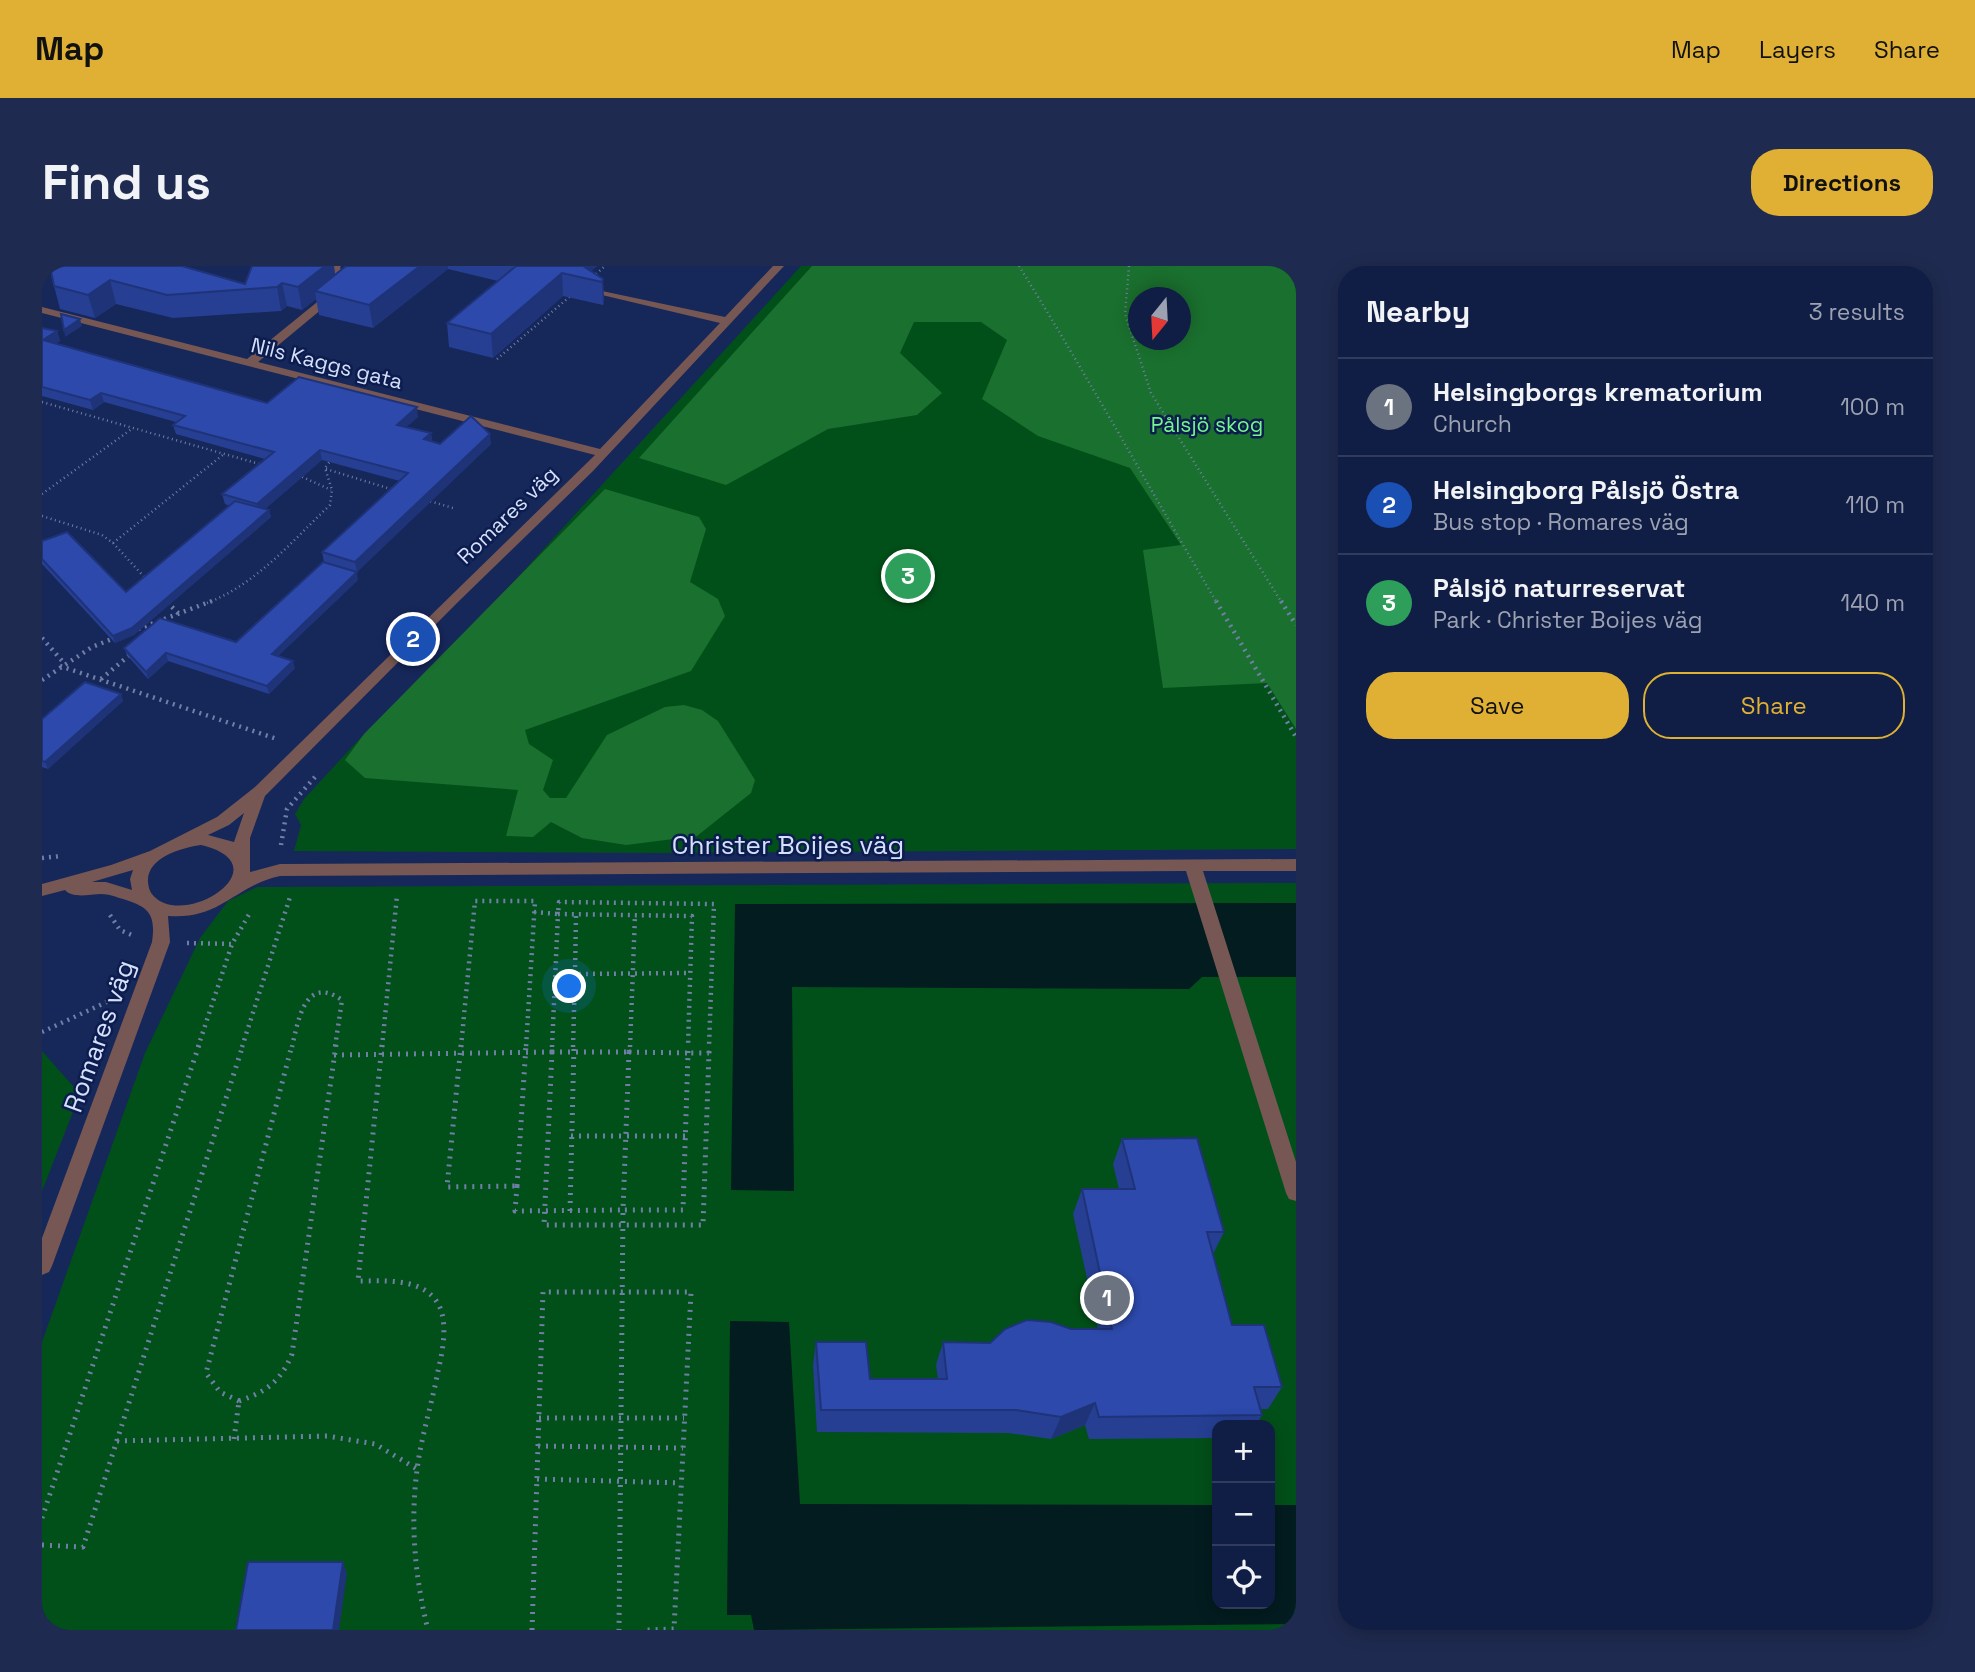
<!DOCTYPE html>
<meta charset="utf-8">
<style>
body{margin:0;font-family:"Space Grotesk",sans-serif;background:#1e2a4f;color:#f1f3f6}
.controls{position:absolute;right:21px;bottom:21px;display:grid;overflow:hidden;border-radius:14px;box-shadow:0 4px 18px #0003}
.controls button{width:63px;height:63px;display:grid;place-items:center;padding:0;border:0;border-bottom:2px solid #303b5d;background:#101d44;color:#f1f3f6;font:35px sans-serif}
.compass{position:absolute;left:1086px;top:21px;width:63px;height:63px;border-radius:50%;background:#101d44;box-shadow:0 4px 18px #0003;rotate:198deg}
.you{position:absolute;left:528px;top:721px;width:24px;height:24px;margin:-18px;border:5px solid #fff;border-radius:50%;background:#1a73e8;box-shadow:0 0 0 10px #1a73e833}
.badge{display:grid;place-items:center;width:46px;height:46px;border-radius:50%;background:#dfb034;color:#fff;font-size:23px;font-weight:700}
.pin{position:absolute;translate:-50% -50%;border:4px solid #fff;box-shadow:0 2px 7px #0006}
.list{margin:0;padding:0;list-style:none}
h2{display:flex;justify-content:space-between;align-items:center;height:91px;margin:0;padding:0 28px;font-size:30px}
h2 small{font-size:23px;font-weight:400;color:#9ca2b2}
.list li{display:grid;grid-template-columns:46px 1fr auto;gap:21px;align-items:center;box-sizing:border-box;height:98px;padding:0 28px;border-top:2px solid #303b5d}
.list b{display:block;font-size:26px;white-space:nowrap}
.list p{margin:0;font-size:23px;white-space:nowrap;color:#9ca2b2}
.list em{font-size:23px;font-style:normal;color:#9ca2b2}
.actions{display:flex;gap:14px;padding:21px 28px}
.actions a{flex:1;padding:16px 0;border:2px solid #dfb034;border-radius:28px;text-align:center;font-size:24px;color:#dfb034}
.actions .main{background:#dfb034;color:#111}
.icon{flex:none;width:38px;height:38px;fill:none;stroke:currentColor;stroke-width:2;stroke-linecap:round;stroke-linejoin:round}
.map{position:relative;flex:none;width:1254px;height:1364px;overflow:hidden;border-radius:28px}
header{display:flex;align-items:center;gap:42px;box-sizing:border-box;height:98px;padding:0 35px;background:#dfb034;color:#111}
header strong{font-size:33px}
nav{display:flex;gap:38px;margin-inline-start:auto;font-size:24px}
.intro{display:flex;align-items:center;justify-content:space-between;box-sizing:border-box;height:168px;padding:0 42px}
h1{margin:0;font-size:49px}
.button{padding:18px 32px;border-radius:28px;background:#dfb034;color:#111;font-size:24px;font-weight:700}
main{display:flex;gap:42px;padding:0 42px}
aside{flex:1;background:#101d44;border-radius:28px;box-shadow:0 4px 18px #0003}
.map>svg:first-child{display:block}
</style>
<header>
<strong>Map</strong>
<nav><a>Map</a><a>Layers</a><a>Share</a></nav>
</header>
<div class="intro"><h1>Find us</h1><a class="button">Directions</a></div>
<main>
<div class="map">
<svg width="1254" height="1364" viewBox="0 0 1254 1364">
<rect width="100%" height="100%" fill="#16275a"/>
<path fill="#025019" fill-rule="evenodd" d="M759,0H1254V583L612,587L252,585L259,559L253,548L262,533L322,468L304,494L307,497ZM1097,32H1139V74H1097Z
M1254,617V1364H0V1076L103,787L158,672L186,635L215,621ZM1175,1159H1228V1338H1175Z
M0,785L38,828L0,925Z"/>
<path fill="#1a702e" fill-rule="evenodd" d="M770,0H1254V463L1225,417L1121,422L1101,284L1139,279L1088,202L996,170L940,133L965,74L939,56H872L858,87L900,127L875,149L786,163L684,219L597,192ZM1097,32H1139V74H1097Z
M563,223L657,251L664,263L648,316L676,333L683,350L649,405L483,464L487,478L511,494L501,524L508,532H524L565,469L623,441L642,439L660,444L676,455L713,514L709,527L655,570L584,579L540,572L509,556L491,571L464,570L476,524L323,512L303,494L322,468Z"/>
<path fill="#031c1f" d="M1254,637V711H1160L1147,723L750,721L752,925L689,924L693,638Z
M688,1055L747,1056L758,1238L1175,1239V1338H1228V1239H1254V1358L712,1364L709,1349H685Z"/>
<g fill="none" stroke-linecap="round" stroke-linejoin="round">
<path stroke="#707fa6" stroke-width="2.5" stroke-dasharray="1 3.5" stroke-linecap="butt" d="M977,0C1046,111 1109,225 1175,337
M1087,0L1083,48L1109,127L1240,337
M554,8L563,0
M455,93L532,27
M0,136L221,199
M284,203L352,224
M256,209L289,224
M0,228L91,162
M384,234L411,242
M0,250L60,269L71,277L105,314
M71,277L182,188
M165,337C215,318 250,275 288,239L290,224L283,202L289,194"/>
<path stroke="#707fa6" stroke-width="4.5" stroke-dasharray="2 5" stroke-linecap="butt" d="M1174,335L1254,471
M1239,335L1254,359
M125,336L137,348
M96,363L170,335
M0,372L22,397
M18,400L235,473
M59,413L90,387
M0,414L50,381L75,371
M239,579L245,543L273,511
M0,592L20,590
M492,646L516,648L517,636L672,638L667,781
M68,649L78,664L92,670
M145,677L190,678
M533,708L534,648
M0,766L69,734
M156,781L190,678L209,645
M200,781L249,628
M250,781C256,755 263,708 300,734L293,781
M340,781L355,629
M419,781L433,635H493L484,781
M510,781L516,648L650,650L646,781
M531,781L533,708L648,707
M588,781L593,649"/>
<path stroke="#707fa6" stroke-width="5" stroke-dasharray="2 6" stroke-linecap="butt" d="M340,779L316,1015C340,1015 375,1012 392,1032C408,1050 401,1084 396,1105C390,1138 379,1171 375,1204C368,1258 373,1312 386,1364
M419,779L405,921L475,920
M510,786H587
M510,786L502,959H661L667,787H646
M510,786V779
M587,786L646,787
M587,786L581,944H641L646,787
M587,786L588,779
M646,787V779
M667,787V779
M292,789L510,786
M529,870H643
M475,920L473,945L581,944L577,1364
M475,920L484,779
M528,945L532,779
M197,1135L178,1126L164,1107L250,779
M197,1135C224,1126 239,1115 250,1088L294,779
M497,1152H642
M192,1173L197,1135
M75,1175L285,1170L333,1178L375,1203
M496,1180L641,1182
M495,1213L639,1217
M0,1252L157,779
M0,1279L41,1281L201,779
M490,1364L501,1026H649L632,1363L605,1364"/>
<path fill="#765753" fill-rule="evenodd" d="M288,0H299L298,2L309,17L308,19H300L287,2Z
M731,0H742L551,205L415,337L223,530L208,572V606L238,598L1254,593V605H1161L1254,896V935L1247,933L1244,927L1144,605L238,610C192,620 179,654 126,650L128,676L10,1000L7,1006L0,1009V972L110,676C114,648 107,641 81,633C74,631 67,628 59,628C48,628 31,633 23,624L0,630V618L69,599L108,585L175,551L213,521L553,189L0,47V41L205,93L290,24H298V28L216,96L558,183L678,57L560,29V25L683,51ZM202,547L192,576L166,569L187,559ZM159,579C234,597 161,652 122,637C115,634 109,629 107,622C99,593 138,582 159,579ZM91,604L88,613L90,624L64,616H50Z"/>
</g>
<path fill="#263f93" d="M8,0L203,18L210,0H292L293,9L303,1L302,0H555L549,5L561,13L562,36L561,39L521,30L451,92L407,81L405,57L456,15L406,3L331,62L277,49L274,33L260,44L245,40L239,45L131,52L74,38L53,52L18,43L12,20Z
M0,62L15,65L18,75L13,78L225,137L376,151L364,161L389,167L390,175L398,178H449L315,306L282,296L280,286L358,215L280,194L223,243L227,244L229,251L92,369L73,377L0,298V275L84,326L188,240L183,238L180,228L223,193L134,168L131,159L134,156L62,136L51,144L0,130Z
M316,314L236,390L253,402L227,428L126,395L106,413L85,389L82,382L194,376Z
M79,428L81,435L6,503L0,501V453Z
M1080,873L1182,966L1171,988L1190,1059L1240,1121L1226,1143H1218L1220,1149L1214,1159H1175V1172L1047,1173L1043,1159L1009,1173L966,1167L775,1166L771,1099L774,1076L828,1113H896L894,1099L901,1076L948,1077L1029,1063H1056L1031,948L1040,923H1077L1071,898Z"/>
<path fill="#1f3378" d="M283,0H292L294,17L273,25L274,33L260,44L256,21Z
M378,0H406V3L331,62L327,39Z
M534,0H555L542,12Z
M520,7L521,30L451,92L449,68Z
M561,13L562,36L561,39L560,16Z
M68,14L74,38L53,52L46,29Z
M240,17L245,40L239,45L235,21Z
M38,53L40,60L23,71L22,64Z
M15,65L18,75L4,84L1,74Z
M59,127L62,136L51,144L48,134Z
M375,141L376,151L356,168L355,159Z
M389,167L390,177L382,173Z
M448,168L449,178L315,306L313,296Z
M278,184L280,194L217,248L215,238Z
M227,244L229,251L92,369L73,377L71,370Z
M315,306L316,314L231,395L230,388Z
M124,387L126,395L106,413L104,406Z
M251,395L253,402L227,428L225,420Z
M79,428L81,435L6,503L3,496Z
M1053,1137L1043,1159L1009,1173L1019,1151Z
M301,1296L305,1307L297,1364H291Z"/>
<path fill="#2c49ab" stroke="#1f3378" stroke-width="2" d="M8,0H140L203,18L210,0H283L256,21L240,17L235,21L125,29L68,14L46,29L12,20Z
M304,0H378L327,39L273,25Z
M474,0H541L561,13L560,16L520,7L449,68L405,57Z
M19,48L38,53L22,64Z
M0,62L15,65L1,74L225,137L257,111L375,141L355,159L389,167L382,173L398,178L429,150L448,168L313,296L280,286L366,207L278,184L215,238L180,228L232,186L131,159L143,150L59,127L48,134L0,121Z
M193,235L227,244L90,362L71,370L0,293V275L25,266L84,326Z
M281,296L315,306L230,388L251,395L225,420L124,387L104,406L82,382L118,352L194,376Z
M43,416L79,428L3,496L0,495V453Z
M1155,872L1182,966H1165L1190,1059H1222L1240,1121H1212L1220,1149L1057,1151L1053,1137L1019,1151L974,1144H779L774,1076H824L828,1113H905L901,1076L948,1077L963,1063L985,1054L1009,1056L1029,1063H1070L1040,923H1093L1080,873Z
M206,1296H301L291,1364H194Z"/>
<g text-anchor="middle" dominant-baseline="central" stroke-width="5" stroke-linejoin="round" paint-order="stroke">
<g font-size="21" fill="#d5e0fa" stroke="#0d1c4e">
<text transform="translate(285 97) rotate(14)">Nils Kaggs gata</text>
<text transform="translate(465 249) rotate(-44)">Romares väg</text>
</g>
<g font-size="21" fill="#75f88a" stroke="#0d1c4e">
<text x="1165" y="158">Pålsjö skog</text>
</g>
<g font-size="26" fill="#d5e0fa" stroke="#0d1c4e">
<text x="746" y="579">Christer Boijes väg</text>
<text transform="translate(57 770) rotate(-70)">Romares väg</text>
</g>
</g>
</svg>
<div class="controls">
<button>+</button>
<button>−</button>
<button><svg class="icon" aria-label="locate" viewBox="0 0 24 24"><circle cx="12" cy="12" r="6"/><path d="M12 2v4M12 18v4M2 12h4M18 12h4"/></svg></button>
</div>
<svg class="compass" viewBox="-18 -18 36 36"><path d="M0-13l5 13h-10z" fill="#e53935"/><path d="M0 13l5-13h-10z" fill="#9ca2b2"/></svg>
<div class="you"></div>
<div class="pin badge" style="left:1065px;top:1032px;background:#6b7280">1</div>
<div class="pin badge" style="left:371px;top:373px;background:#1a4fb4">2</div>
<div class="pin badge" style="left:866px;top:310px;background:#2e9e5b">3</div>
</div>
<aside>
<h2>Nearby<small>3 results</small></h2>
<ul class="list">
<li><span class="badge" style="background:#6b7280">1</span><div><b>Helsingborgs krematorium</b><p>Church</p></div><em>100 m</em></li>
<li><span class="badge" style="background:#1a4fb4">2</span><div><b>Helsingborg Pålsjö Östra</b><p>Bus stop · Romares väg</p></div><em>110 m</em></li>
<li><span class="badge" style="background:#2e9e5b">3</span><div><b>Pålsjö naturreservat</b><p>Park · Christer Boijes väg</p></div><em>140 m</em></li>
</ul>
<div class="actions"><a class="main">Save</a><a>Share</a></div>
</aside>
</main>
